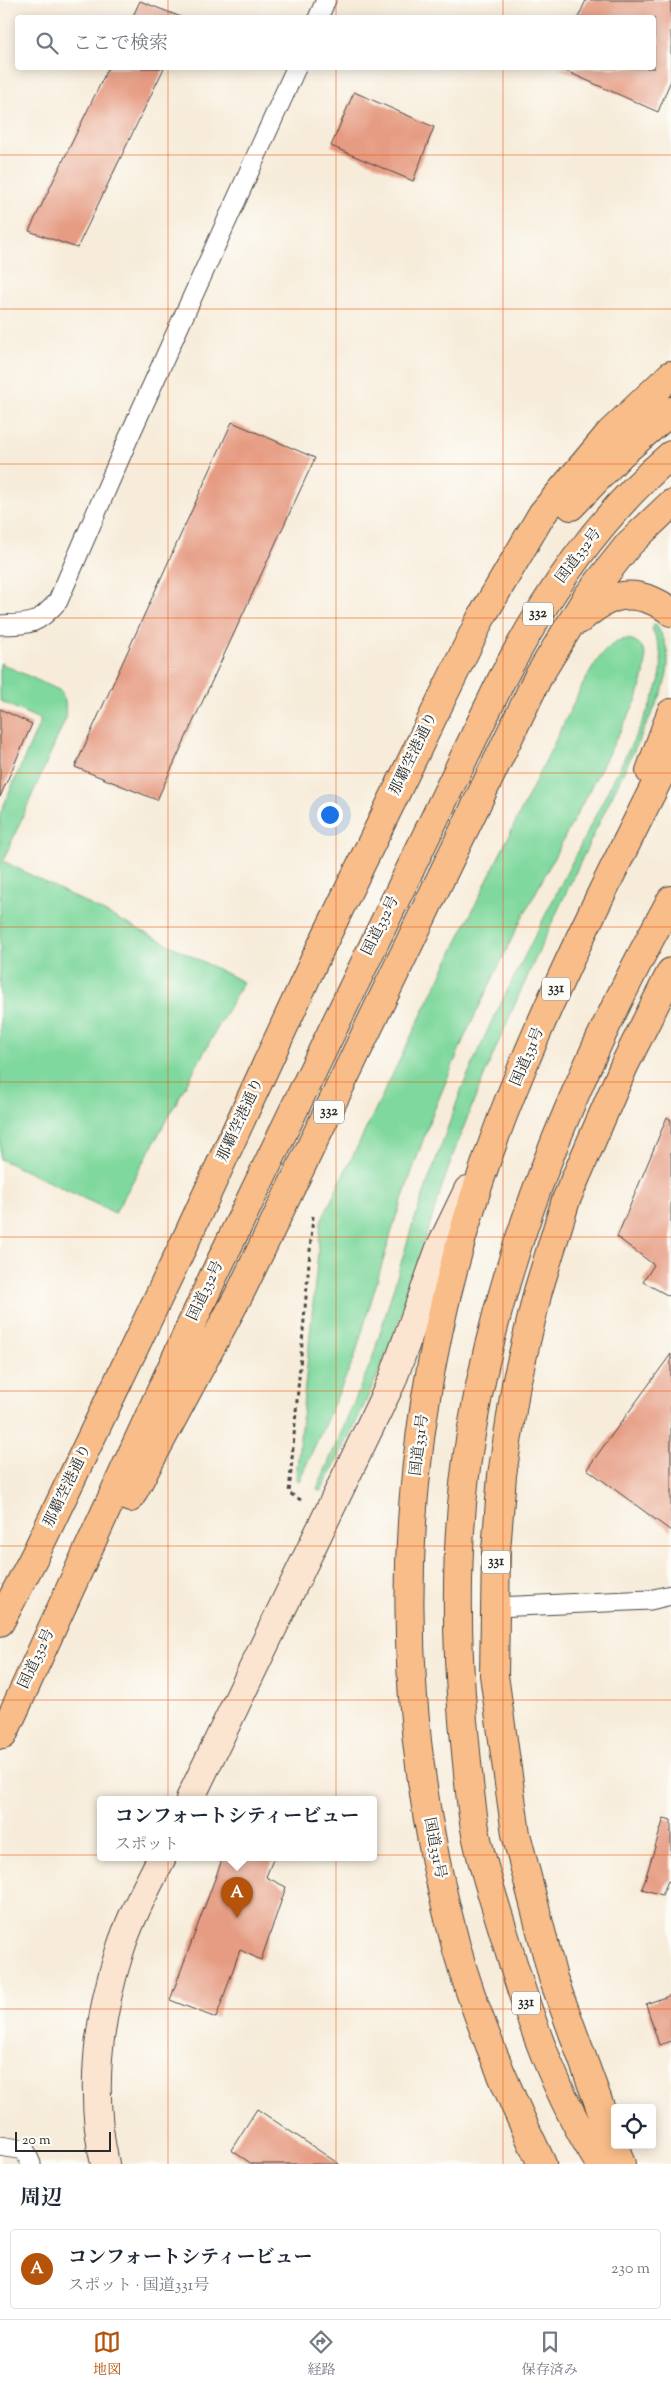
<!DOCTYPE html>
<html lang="ja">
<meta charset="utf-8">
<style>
body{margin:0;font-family:"Sorts Mill Goudy","Noto Serif JP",serif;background:#f6f6f7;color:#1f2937}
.controls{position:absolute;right:15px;bottom:15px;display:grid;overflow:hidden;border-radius:5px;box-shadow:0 2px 12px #0003}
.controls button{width:45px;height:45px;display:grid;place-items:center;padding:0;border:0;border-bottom:1px solid #e0e1e3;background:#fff;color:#1f2937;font:25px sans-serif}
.scale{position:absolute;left:15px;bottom:12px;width:96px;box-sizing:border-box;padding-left:5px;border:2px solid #2b2b2b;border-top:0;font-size:14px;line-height:18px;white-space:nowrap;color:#2b2b2b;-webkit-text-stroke:4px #fdfcf7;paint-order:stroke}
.you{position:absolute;left:329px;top:814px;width:18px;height:18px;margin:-12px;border:4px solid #fff;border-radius:50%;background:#1a73e8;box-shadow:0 0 0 8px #1a73e833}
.badge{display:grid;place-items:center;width:32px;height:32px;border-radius:50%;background:#b45309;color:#fff;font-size:16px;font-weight:700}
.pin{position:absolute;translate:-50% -41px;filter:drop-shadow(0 1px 2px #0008)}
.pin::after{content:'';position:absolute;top:26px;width:18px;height:15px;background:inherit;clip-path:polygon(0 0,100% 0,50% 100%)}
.popup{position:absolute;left:97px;top:1796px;width:280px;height:65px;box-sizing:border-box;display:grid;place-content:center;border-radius:5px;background:#fff;filter:drop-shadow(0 1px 4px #0005);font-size:16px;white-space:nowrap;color:#747a83}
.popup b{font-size:19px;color:#1f2937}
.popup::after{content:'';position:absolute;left:50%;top:100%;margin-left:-10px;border:10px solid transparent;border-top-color:#fff}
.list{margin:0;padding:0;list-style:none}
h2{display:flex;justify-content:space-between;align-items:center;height:65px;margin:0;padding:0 20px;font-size:21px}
h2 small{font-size:16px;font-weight:400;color:#747a83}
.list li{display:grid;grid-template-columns:32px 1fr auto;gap:15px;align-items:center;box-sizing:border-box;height:80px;margin:0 10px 10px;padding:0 10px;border:1px solid #e0e1e3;border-radius:5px}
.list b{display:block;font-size:19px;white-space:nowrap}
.list p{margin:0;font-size:16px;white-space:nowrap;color:#747a83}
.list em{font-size:16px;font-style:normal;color:#747a83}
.icon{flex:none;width:28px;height:28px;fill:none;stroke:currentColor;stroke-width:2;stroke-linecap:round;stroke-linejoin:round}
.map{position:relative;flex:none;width:671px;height:2164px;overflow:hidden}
.search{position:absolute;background:#fff;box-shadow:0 2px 12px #0003;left:15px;right:15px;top:15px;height:55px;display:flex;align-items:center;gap:12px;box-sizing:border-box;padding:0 18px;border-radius:5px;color:#747a83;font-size:19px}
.sheet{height:155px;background:#fff}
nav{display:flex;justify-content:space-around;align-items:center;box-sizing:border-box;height:70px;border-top:1px solid #e0e1e3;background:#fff;font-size:14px;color:#747a83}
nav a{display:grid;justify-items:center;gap:2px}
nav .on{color:#b45309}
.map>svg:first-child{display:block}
</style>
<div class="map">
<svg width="671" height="2164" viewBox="0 0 671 2164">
<rect width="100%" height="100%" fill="#fdfcf7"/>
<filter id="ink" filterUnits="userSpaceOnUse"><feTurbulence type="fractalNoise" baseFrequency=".02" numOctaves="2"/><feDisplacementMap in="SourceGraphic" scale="10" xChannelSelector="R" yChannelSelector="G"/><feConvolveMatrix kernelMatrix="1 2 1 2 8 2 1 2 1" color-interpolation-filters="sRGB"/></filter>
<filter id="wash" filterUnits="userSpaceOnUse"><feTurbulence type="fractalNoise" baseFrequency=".0096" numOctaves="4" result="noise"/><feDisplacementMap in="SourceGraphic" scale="20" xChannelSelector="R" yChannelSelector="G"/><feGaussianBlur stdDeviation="1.12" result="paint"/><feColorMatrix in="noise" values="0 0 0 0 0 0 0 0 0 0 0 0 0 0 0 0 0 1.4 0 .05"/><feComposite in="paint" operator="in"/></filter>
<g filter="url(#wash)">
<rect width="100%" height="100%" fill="#f7ecda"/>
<path fill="#7fd89d" stroke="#558264" d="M655,624C671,646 671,668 661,694C592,839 519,984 461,1134C435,1201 417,1270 393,1337C373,1390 348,1440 321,1491L317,1489L372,1360L413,1223L462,1088L490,1025L641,725C658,688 671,667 652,629Z
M627,639C657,643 643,679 637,699L515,932L465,1036L430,1120L396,1217L354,1359L299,1481L296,1479L321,1221L582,686C593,668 604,642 627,639Z
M0,663L61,691L65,701L66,718L3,861L243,982L115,1213L0,1159V814L41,720L0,701Z"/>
<g id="blocks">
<path fill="#e69c83" d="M586,0H671V80L658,112L559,68H654V18H578Z
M140,1L181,17V18H132Z
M108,68H164L77,248L29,231Z
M354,92L434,127L413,181L331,146Z
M232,422L315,458L157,800L75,767Z
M0,709L32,724L0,797Z
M667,1117L671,1120V1293L669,1296L643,1282L654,1265L617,1237Z
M671,1354V1531L587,1469Z
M664,1818L671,1820V1882L668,1881L662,1895L642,1889Z
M223,1857H274L266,1877L286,1887L261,1960L240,1950L216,2018L170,2000Z
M671,1995V2041L659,2045L646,2004Z
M257,2109L339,2164H252L231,2150Z"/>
</g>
</g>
<g filter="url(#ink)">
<use href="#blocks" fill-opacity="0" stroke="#4a4845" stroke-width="1"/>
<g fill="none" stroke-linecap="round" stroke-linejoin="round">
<defs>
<path id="lane" d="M318,18L326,0
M0,625C31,624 37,625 58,601L128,439L296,68
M495,1607L650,1600L671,1595
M0,2146L25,2150L31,2164"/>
<path id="secondary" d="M190,1799L392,1381L440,1248L468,1190
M105,2164C89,2093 98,2019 120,1950C130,1918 147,1887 162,1857"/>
<path id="highway" d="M571,506L620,455L671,411
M579,620C601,601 621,588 651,600C658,603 665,606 671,612
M650,771L671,713
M130,1498L242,1289L538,677L587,597L629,544L671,504
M0,1622L34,1557L182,1248L315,959L481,618L542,514L610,433L671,375
M3,1735L214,1275L501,681C545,597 598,517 671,455
M542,2164C509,2095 478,2024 457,1950C380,1669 398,1390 502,1118C550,993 611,873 671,754
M600,2164C556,2096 528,2015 505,1937C495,1903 483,1869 476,1834C469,1797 467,1758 463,1721C455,1625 455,1524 472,1428C503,1244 581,1063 671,900
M621,2164L553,1978L516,1834L494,1675L496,1551L502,1475L516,1384L538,1291L566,1200L624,1066L671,972"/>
</defs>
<use href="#lane" stroke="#4a4845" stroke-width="21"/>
<use href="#secondary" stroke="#4a4845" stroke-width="30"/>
<use href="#highway" stroke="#4a4845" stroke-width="30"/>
<path stroke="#4a4845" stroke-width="3" stroke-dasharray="4 4" stroke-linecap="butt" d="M301,1500L289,1493L313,1216"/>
<use href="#lane" stroke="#fff" stroke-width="19"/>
<use href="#secondary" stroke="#fce5d0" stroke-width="28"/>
<use href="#highway" stroke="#f8bd89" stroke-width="28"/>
</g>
</g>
<path fill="none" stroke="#e8590c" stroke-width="1" stroke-opacity="0.55" d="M168,0V18M336,0V18M503,0V18M168,68V2164M336,68V2164M503,68V2164M0,155H671M0,309H671M0,464H671M0,618H671M0,773H671M0,927H671M0,1082H671M0,1237H671M0,1391H671M0,1546H671M0,1700H671M0,1855H671M0,2009H671"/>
<g text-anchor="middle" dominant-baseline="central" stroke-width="5" stroke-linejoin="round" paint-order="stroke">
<g fill="#fdfcf7" stroke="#6a6a68" stroke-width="1">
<rect x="523" y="602.5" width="30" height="23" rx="4"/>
<rect x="542" y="977.5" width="28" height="23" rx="4"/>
<rect x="314" y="1100.5" width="30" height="23" rx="4"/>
<rect x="482" y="1550.5" width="28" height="23" rx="4"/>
<rect x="512" y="1991.5" width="28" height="23" rx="4"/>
</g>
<g font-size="14" font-weight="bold" fill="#2b2b2b">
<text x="538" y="614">332</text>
<text x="556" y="989">331</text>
<text x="329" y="1112">332</text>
<text x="496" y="1562">331</text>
<text x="526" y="2003">331</text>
</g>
<g font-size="15" fill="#2b2b2b" stroke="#fdfcf7">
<text transform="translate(579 556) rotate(-53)">国道332号</text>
<text transform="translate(414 754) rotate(-64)">那覇空港通り</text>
<text transform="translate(381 926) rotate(-64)">国道332号</text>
<text transform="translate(528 1057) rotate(-67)">国道331号</text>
<text transform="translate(241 1120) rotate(-65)">那覇空港通り</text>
<text transform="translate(206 1291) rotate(-65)">国道332号</text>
<text transform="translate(420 1445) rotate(-83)">国道331号</text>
<text transform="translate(68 1486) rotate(-64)">那覇空港通り</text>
<text transform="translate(37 1659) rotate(-65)">国道332号</text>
<text transform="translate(434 1848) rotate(79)">国道331号</text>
</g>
</g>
</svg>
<div class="controls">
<button><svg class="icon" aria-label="locate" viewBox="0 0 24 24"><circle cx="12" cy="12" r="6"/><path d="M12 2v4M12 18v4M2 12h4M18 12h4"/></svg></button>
</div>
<div class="scale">20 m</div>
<div class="you"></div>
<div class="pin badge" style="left:237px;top:1918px">A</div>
<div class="popup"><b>コンフォートシティービュー</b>スポット</div>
<div class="search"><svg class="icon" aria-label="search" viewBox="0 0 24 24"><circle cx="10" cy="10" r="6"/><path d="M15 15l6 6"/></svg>ここで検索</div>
</div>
<section class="sheet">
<h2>周辺<small></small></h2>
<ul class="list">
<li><span class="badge">A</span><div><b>コンフォートシティービュー</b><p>スポット · 国道331号</p></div><em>230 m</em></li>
</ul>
</section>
<nav>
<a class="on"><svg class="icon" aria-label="map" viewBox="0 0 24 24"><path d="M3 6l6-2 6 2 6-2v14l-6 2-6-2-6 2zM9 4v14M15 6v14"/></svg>地図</a>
<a><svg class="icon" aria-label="directions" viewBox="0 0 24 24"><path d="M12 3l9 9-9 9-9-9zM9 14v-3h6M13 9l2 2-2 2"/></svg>経路</a>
<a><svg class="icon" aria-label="saved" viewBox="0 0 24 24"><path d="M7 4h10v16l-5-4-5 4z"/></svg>保存済み</a>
</nav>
